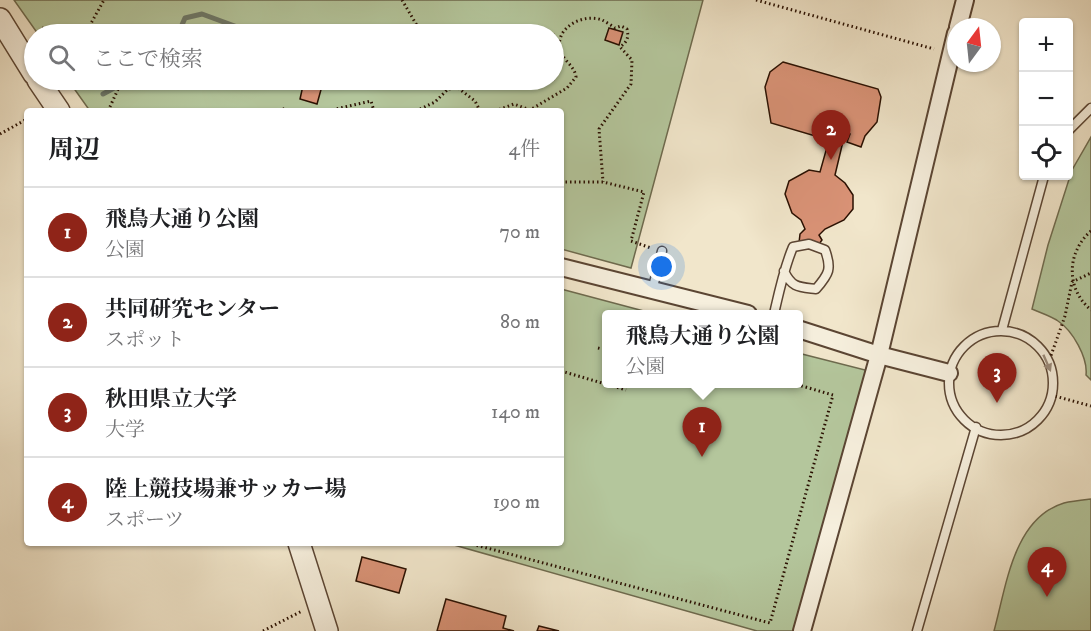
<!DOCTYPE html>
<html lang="ja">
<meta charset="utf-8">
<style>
body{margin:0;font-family:"IM FELL DW Pica","Noto Serif JP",serif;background:#f2f2f2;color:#202124}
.controls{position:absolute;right:18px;top:18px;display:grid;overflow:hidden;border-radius:6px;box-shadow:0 2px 4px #0004}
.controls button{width:54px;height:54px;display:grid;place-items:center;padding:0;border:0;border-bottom:2px solid #e0e0e0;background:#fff;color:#202124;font:30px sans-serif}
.compass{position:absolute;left:947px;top:18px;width:54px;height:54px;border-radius:50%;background:#fff;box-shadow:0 2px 4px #0004;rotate:15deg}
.you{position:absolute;left:662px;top:267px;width:21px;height:21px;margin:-15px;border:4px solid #fff;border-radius:50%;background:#1a73e8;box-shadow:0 0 0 9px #1a73e833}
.badge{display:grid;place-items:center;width:39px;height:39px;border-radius:50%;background:#8f2418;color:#fff;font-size:20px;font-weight:700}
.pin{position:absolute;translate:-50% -50px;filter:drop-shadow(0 2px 3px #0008)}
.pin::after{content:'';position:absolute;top:32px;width:21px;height:18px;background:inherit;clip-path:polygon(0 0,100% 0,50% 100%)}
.popup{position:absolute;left:602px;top:310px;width:201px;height:78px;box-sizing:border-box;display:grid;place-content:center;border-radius:6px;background:#fff;filter:drop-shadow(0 2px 4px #0005);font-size:20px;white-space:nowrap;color:#757577}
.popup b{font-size:22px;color:#202124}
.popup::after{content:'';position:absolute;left:50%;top:100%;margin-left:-12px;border:12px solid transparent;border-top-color:#fff}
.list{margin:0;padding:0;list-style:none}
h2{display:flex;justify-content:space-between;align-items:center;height:78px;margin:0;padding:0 24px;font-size:26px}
h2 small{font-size:20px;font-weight:400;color:#757577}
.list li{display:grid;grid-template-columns:39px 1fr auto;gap:18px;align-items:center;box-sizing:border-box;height:90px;padding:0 24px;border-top:2px solid #e0e0e0}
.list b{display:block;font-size:22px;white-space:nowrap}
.list p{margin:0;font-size:20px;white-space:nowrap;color:#757577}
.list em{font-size:20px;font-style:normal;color:#757577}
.icon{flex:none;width:33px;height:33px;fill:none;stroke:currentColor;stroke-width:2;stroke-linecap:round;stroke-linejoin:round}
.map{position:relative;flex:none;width:1091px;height:631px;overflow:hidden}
.search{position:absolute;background:#fff;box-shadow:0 2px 4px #0004;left:24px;top:24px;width:540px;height:66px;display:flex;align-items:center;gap:15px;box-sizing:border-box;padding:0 21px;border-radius:33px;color:#757577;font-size:22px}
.panel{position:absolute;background:#fff;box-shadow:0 2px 4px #0004;left:24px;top:108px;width:540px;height:438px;border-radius:6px}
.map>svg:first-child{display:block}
</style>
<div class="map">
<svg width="1091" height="631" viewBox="0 0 1091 631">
<rect width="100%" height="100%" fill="#f1e6cb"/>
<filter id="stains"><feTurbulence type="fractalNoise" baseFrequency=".00333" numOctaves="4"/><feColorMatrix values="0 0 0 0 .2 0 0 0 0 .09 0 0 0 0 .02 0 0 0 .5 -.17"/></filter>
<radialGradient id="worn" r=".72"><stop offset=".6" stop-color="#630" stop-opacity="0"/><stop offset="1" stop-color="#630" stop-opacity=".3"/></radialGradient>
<path fill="#b4c69c" stroke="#6e6a4e" stroke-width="1.5" d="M14,0H703L631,268L561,249V111H90L68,80H554V34H38Z
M1091,137V380L1086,375C1088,358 1073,331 1058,321C1051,316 1041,313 1032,309L1048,245L1072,170Z
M561,289L655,314H606V384H798V353L869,371L793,631H757L447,543H561Z
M1091,499V631H994C1006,588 1013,518 1064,503C1072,501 1082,500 1091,499Z"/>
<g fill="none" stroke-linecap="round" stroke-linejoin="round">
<path stroke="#6e796a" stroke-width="5" d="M178,34L185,18L202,14L256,34
M344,80C367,89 392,84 416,80
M103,94L129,80"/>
</g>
<path fill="#d99276" stroke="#290f00" stroke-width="1.5" d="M609,28L623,32L619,45L605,40Z
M783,62L878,89L881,97L877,122L865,136L861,147L847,142L850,134L845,133L835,175L845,183L853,195V209L844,220L825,229L819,235L822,240L816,248L799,243L800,234L805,229L801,220L792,213L785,194L789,181L809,170L820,172L829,140L771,123L765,87L770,72Z
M304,81L322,86L317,104L300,99Z
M362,557L406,569L399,593L356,581Z
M446,599L506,616L503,628L514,631H437Z
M539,626L559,631H537Z"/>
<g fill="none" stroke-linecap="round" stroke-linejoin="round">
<defs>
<path id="service" d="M1068,131L1091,108
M652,291L662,251
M774,314C779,292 784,268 793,247L809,244L825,250C832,269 829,274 816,289C799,287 792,288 784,271
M1002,330L1044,176
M949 383a52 52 0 1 1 104 0a52 52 0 1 1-104 0Z
M917,631L976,427"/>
<path id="minor" d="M958,27L965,0
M561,267L748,314
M798,329L879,355L949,373
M802,631L879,355L956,33"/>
<path id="tertiary" d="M0,19L34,74
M38,80L59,111
M299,543L327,631"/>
</defs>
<use href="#service" stroke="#5b4533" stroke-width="11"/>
<use href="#minor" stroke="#5b4533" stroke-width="20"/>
<use href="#tertiary" stroke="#5b4533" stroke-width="24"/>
<path stroke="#290f00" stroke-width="3" stroke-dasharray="1.5 3" stroke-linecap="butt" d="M402,0L422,34
M756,0L934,49
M42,28L68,34
M85,34L104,0
M442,80L447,88
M108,111L120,85L116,80
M279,111L286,108L285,111
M333,111L336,109L371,101L374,111
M416,111L435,102L448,89L458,88L475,101L480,111
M495,111L514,104L530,110
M531,111L530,110L567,88L576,77C575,66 562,60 560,49C555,27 584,13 602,20C606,22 611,25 615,28L621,26L627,29C629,38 627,42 620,47L632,60L631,84L599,129L603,182
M0,134L27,119
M561,182H603L644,192L631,241L651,248
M1091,231C1066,253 1066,289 1091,310
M598,348L606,350
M1048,364L1065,316L1072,282L1091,273
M561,371L626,390
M1051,395L1091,406
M468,543L770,623L833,395L795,384
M263,631L302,611"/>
<use href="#service" stroke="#f6efdd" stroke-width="8"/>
<use href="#minor" stroke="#f6efdd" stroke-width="16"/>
<use href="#tertiary" stroke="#f6efdd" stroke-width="21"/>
</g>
<defs><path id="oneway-solid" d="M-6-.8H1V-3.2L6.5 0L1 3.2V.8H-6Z" transform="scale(1.5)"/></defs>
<use fill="#9a8a7a" href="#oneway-solid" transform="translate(1047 363) rotate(66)"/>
<rect width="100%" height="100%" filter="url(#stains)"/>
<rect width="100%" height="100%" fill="url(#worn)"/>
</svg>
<div class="controls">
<button>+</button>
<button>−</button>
<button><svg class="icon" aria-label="locate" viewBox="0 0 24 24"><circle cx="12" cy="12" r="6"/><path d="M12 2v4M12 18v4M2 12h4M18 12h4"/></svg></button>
</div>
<svg class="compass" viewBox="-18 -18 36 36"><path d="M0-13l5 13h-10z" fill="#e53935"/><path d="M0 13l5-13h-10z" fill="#757577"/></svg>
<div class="you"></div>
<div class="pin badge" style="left:702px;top:457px">1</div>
<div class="popup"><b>飛鳥大通り公園</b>公園</div>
<div class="pin badge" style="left:831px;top:160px">2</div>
<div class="pin badge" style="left:997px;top:403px">3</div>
<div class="pin badge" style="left:1047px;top:597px">4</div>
<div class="search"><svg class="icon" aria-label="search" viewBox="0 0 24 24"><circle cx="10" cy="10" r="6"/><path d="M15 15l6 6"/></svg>ここで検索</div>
<section class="panel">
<h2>周辺<small>4件</small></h2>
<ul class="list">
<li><span class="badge">1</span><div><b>飛鳥大通り公園</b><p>公園</p></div><em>70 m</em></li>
<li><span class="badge">2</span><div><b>共同研究センター</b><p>スポット</p></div><em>80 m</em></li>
<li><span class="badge">3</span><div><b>秋田県立大学</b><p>大学</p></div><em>140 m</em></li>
<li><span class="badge">4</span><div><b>陸上競技場兼サッカー場</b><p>スポーツ</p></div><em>190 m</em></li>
</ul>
</section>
</div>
